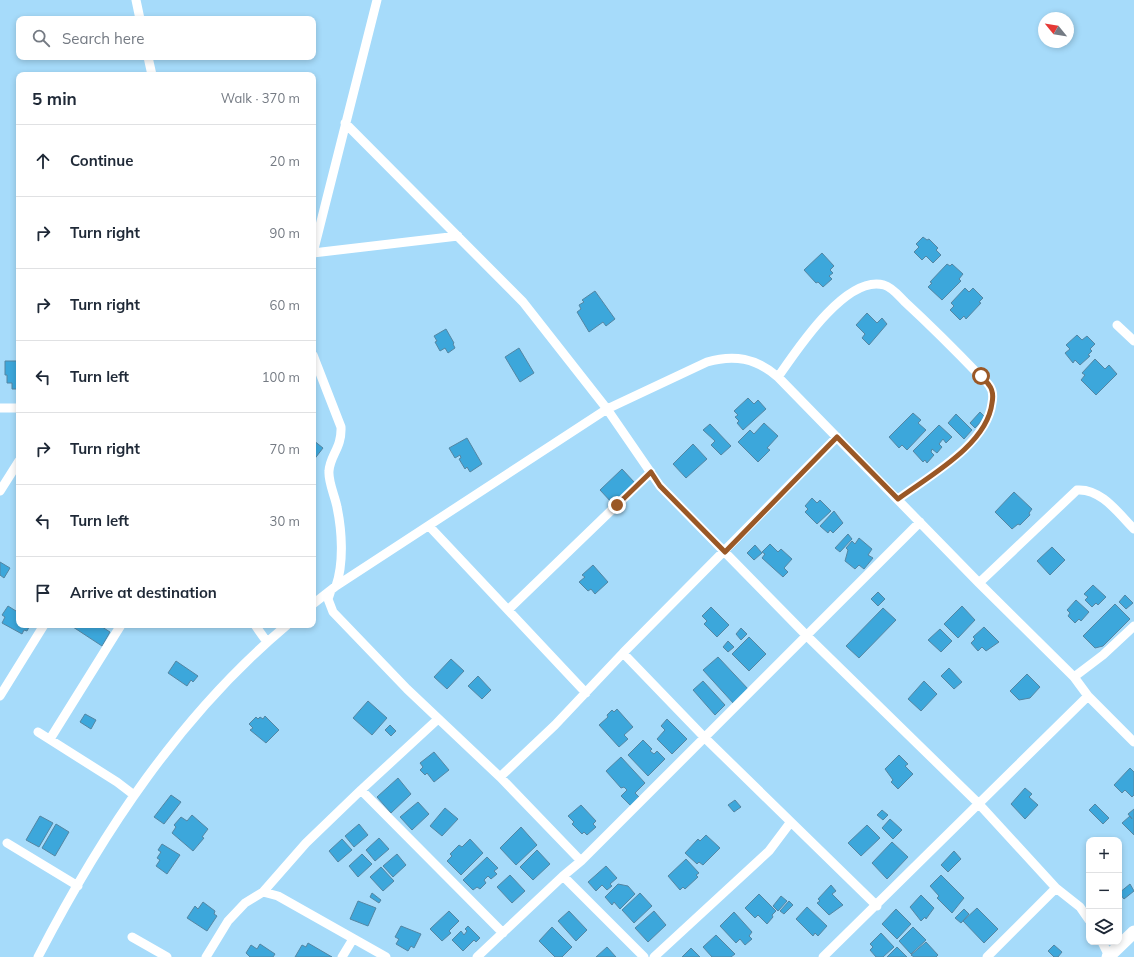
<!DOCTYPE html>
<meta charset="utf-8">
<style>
body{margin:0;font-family:Mulish,sans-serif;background:#f2f2f3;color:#1f2937}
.controls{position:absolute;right:12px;bottom:12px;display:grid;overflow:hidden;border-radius:8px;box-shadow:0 2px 6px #0003}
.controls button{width:36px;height:36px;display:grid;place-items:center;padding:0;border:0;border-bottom:1px solid #e0e1e3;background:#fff;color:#1f2937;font:20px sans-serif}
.compass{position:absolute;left:1038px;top:12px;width:36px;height:36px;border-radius:50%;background:#fff;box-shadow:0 2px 6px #0003;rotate:300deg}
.stop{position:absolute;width:12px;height:12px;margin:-9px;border:3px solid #9a5826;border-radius:50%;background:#fff}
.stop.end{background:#9a5826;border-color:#fff;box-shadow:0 1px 4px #0008}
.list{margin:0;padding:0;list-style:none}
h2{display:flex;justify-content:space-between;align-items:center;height:52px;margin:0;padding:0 16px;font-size:17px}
h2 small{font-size:13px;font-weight:400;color:#747a83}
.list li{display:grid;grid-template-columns:26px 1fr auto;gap:12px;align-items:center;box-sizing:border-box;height:72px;padding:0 16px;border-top:1px solid #e0e1e3}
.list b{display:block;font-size:15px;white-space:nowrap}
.list em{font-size:13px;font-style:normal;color:#747a83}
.icon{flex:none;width:22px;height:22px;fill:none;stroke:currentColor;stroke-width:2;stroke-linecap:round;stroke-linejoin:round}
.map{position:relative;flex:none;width:1134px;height:957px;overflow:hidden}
.search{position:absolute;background:#fff;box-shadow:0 2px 6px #0003;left:16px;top:16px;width:300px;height:44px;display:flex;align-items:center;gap:10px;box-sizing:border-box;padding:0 14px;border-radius:8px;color:#747a83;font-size:15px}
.panel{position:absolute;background:#fff;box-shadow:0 2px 6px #0003;left:16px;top:72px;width:300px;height:556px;border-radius:8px}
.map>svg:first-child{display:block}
</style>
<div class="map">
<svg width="1134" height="957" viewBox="0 0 1134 957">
<rect width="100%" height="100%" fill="#a6dbfa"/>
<path fill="#3ca7db" stroke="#5486a3" d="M923,237L927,240L929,239L938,248L936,250L941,255L933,263L926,256L922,260L914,252L919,247L916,244Z
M822,253L834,266L830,270L833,273L829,276L832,279L823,287L818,282L816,283L804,270Z
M947,264L950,266L952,264L963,274L959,279L961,281L942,300L928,287L932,283L930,282Z
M965,288L969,292L973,288L983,298L979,302L981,303L966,319L964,316L960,320L950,310L954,306L951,303Z
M595,291L615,319L606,326L603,322L589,332L577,312L581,309L579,305L584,302L582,300Z
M867,313L877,323L882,318L887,324L869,345L862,338L865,334L856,325Z
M446,329L454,343L453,344L455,348L448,353L445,348L440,351L435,342L437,341L434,336Z
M1077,335L1082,340L1087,336L1095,344L1090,349L1092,351L1088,355L1090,356L1080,365L1075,360L1073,363L1065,353L1070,349L1066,345Z
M519,348L534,373L520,382L505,357Z
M1095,359L1105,369L1109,365L1117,374L1096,395L1081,380L1085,375L1082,373Z
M5,361H19V389H12V383H7V375H5Z
M748,398L754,404L758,400L766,409L743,430L737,423L739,421L735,417L738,415L734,411Z
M980,412L985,417L975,428L970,423Z
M913,413L921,420L918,423L926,430L907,450L902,445L899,448L889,437Z
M956,414L972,430L964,439L948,423Z
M764,423L778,436L767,448L770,450L758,462L738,442L750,430L754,434Z
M710,424L731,446L721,455L711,445L715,441L703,430Z
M939,425L952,437L946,443L943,439L939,444L942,447L937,453L932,449L931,452L934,455L927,463L925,460L923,462L913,451Z
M467,438L482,464L470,472L467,467L465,469L459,459L461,458L460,455L455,458L449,448Z
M313,440L323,448L313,461Z
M693,444L707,459L686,478L673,464Z
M622,469L635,483L613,504L600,490Z
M1014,492L1032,509L1029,513L1030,515L1020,525L1018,524L1012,529L995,512Z
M812,498L817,503L820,500L831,511L817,524L805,512L808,509L805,506Z
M834,511L843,523L833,533L830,530L828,533L820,526Z
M848,534L852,539L840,552L835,548Z
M859,538L872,549L868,555L873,558L864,569L859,565L855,569L845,561L848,550L846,548L852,541L855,544Z
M770,544L778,552L781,549L792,559L784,568L788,572L783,577L762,558L765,554L762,552Z
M755,545L762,553L754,560L747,553Z
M1052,547L1065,560L1050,575L1037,561Z
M0,562L10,568L4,578L0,575Z
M593,565L608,582L595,594L591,589L588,591L579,582L585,577L582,575Z
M1093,585L1106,597L1098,605L1096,603L1092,607L1085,600L1088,597L1084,594Z
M878,592L885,599L878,606L871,599Z
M1125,595L1133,603L1126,609L1119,602Z
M1076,600L1089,612L1081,621L1079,619L1075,623L1068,616L1070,613L1067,610Z
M1115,604L1130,619L1103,646L1095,648L1083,636Z
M8,606L16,611L19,607V625H30L27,631L24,630L22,634L2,623L5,617L2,615Z
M962,606L975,620L958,638L944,624Z
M711,607L729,625L717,637L704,624L707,621L702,616Z
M883,608L896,620L859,658L846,646Z
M70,625H99L110,632L102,646Z
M984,627L999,642L986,651L982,647L978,651L971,643L975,639L973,637Z
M741,628L747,634L741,640L736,634Z
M940,629L952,641L941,652L928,640Z
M749,637L766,654L749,671L732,654Z
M728,641L734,647L728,652L723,647Z
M718,657L749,690L734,704L703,670Z
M451,659L464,671L447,689L434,677Z
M176,661L198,676L193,682L191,680L187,686L168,673Z
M949,668L962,682L954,689L941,676Z
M1027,674L1040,687L1030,698L1019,700L1010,691Z
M478,676L491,690L482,699L468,686Z
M703,681L725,705L715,715L693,690Z
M924,681L937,694L921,711L908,699Z
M368,701L387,718L372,735L353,718Z
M617,709L633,727L624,735L628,739L619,747L599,725L608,717L607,715L612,710L614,712Z
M85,714L96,720L91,729L80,722Z
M265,716L279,730L266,743L250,730L253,728L249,724L256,717L258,719L260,717L263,719Z
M667,719L687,739L672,754L657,739L665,730L661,726Z
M390,725L396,731L391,736L385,730Z
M643,740L652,749L650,751L654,754L657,751L665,759L648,776L628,755Z
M434,752L449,770L434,782L427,773L425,775L420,770L423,767L420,763Z
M899,755L908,764L905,766L913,774L898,789L891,782L893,780L885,769Z
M621,757L645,783L635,793L640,798L631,806L621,796L627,790L624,787L621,788L606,771Z
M1130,768L1134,772V795L1132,797L1125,790L1122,793L1114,785Z
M398,778L411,794L391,813L377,797Z
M1025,788L1032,794L1029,797L1038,805L1025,819L1011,804Z
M171,795L181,802L164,824L154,817Z
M735,800L741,807L734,812L728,805Z
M418,802L429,814L412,830L400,817Z
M1095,804L1109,818L1103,824L1089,810Z
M581,805L596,821L593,824L596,827L587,835L584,832L582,834L572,824L574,822L568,816Z
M445,808L458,819L442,836L430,826Z
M1134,809V835L1122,823L1130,816L1132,819L1128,814Z
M882,810L888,815L883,820L877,815Z
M192,815L208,829L202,837L204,838L193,851L172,833L176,827L174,825L181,817L187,821Z
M40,816L53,823L39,847L26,840Z
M890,819L902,830L893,839L882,828Z
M56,824L69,832L55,856L42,848Z
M359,824L368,835L354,847L345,836Z
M867,825L880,838L861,856L848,843Z
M521,827L537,845L516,865L500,848Z
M706,835L720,848L703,865L699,862L697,864L685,853L698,839L700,841Z
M379,838L389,849L375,861L366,850Z
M342,839L352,850L338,862L329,851Z
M470,839L483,853L461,875L447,861L452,856L450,854L459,845L462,847Z
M892,842L908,857L887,879L872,863Z
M162,844L180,855L167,874L156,866L160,860L157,858L161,852L158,850Z
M537,850L550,864L533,880L520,867Z
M954,851L961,859L948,872L941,865Z
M362,854L372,864L358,877L349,866Z
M397,854L406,865L393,877L383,866Z
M487,857L498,868L494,871L497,874L491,879L488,876L484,880L486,883L480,889L477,887L473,890L463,880Z
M686,859L699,873L696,875L698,877L685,889L683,887L680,890L668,876Z
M606,866L617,878L610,884L612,886L607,890L602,885L596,891L588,882Z
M381,867L394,881L383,891L370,877Z
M510,875L525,891L512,903L497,887Z
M941,875L964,898L952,913L937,898L939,896L930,886Z
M618,884L628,886L635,894L620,909L614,902L612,905L605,897Z
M1130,884L1134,891L1124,899L1119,893Z
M831,885L836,891L832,894L843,905L829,915L817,903L820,901L818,899Z
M372,893L381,900L379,903L370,897Z
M640,893L652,906L634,923L622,910Z
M759,894L776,911L772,915L773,917L767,924L758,915L755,918L745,908Z
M921,895L934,908L926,919L925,917L921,921L910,907Z
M781,896L787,901L778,911L773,906Z
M358,901L376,908L368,926L350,919Z
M789,901L793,905L784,914L780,911Z
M203,902L215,911L214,914L217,916L207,931L187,918L195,906L198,909Z
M807,907L827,926L818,936L815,933L813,936L796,919Z
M977,908L998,929L984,943L963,921Z
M896,909L911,924L897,939L882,924Z
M964,909L969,914L961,923L955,918Z
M449,911L459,921L449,931L451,933L442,941L430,929Z
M569,911L587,930L576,941L558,921Z
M654,911L666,925L648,942L635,928Z
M734,912L752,932L749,936L752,939L745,945L740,939L736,943L720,926Z
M401,926L421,934L414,948L411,946L408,951L396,944L399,939L395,937Z
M468,926L480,938L476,942L474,940L463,951L452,940L461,931L464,935L467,931L465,929Z
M552,927L572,947L562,957H555L539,941Z
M913,927L926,940L911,954L899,941Z
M881,933L894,947L883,957H876L870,950L873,947L870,944Z
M716,935L735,954L731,957H712L703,947Z
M926,942L938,955L936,957H914L911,955Z
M308,943L332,957H295L302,945L306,947Z
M260,944L275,954L273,957H250L246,953L251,945L257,949Z
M1054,945L1062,952L1058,957H1054L1048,951Z
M607,947L616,957H596Z
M897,947L907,957H887Z
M691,948L700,957H682Z"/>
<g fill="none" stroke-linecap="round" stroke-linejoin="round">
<path stroke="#fff" stroke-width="9" d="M136,0L140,19
M148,57L152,75
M345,123L523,302L607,409L660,486L806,635L978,803L1056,888L1080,907L1089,920
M313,253L377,0
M313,253L458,236
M1117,325L1134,341
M313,355L341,427C342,448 330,455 329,471C328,482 335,496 337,507C342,531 344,563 336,586
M778,377C796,351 846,274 884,285C892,287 899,296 905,302C931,326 956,351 981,377C984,379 987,382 989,385C993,390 993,398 992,403C987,444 929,476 898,499
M0,408H19
M0,491L19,461
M429,526L586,693
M979,583L1077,490C1101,488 1119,514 1134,529
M331,590L328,599L333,612L407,689L500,777L581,861
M313,604L336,586L607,409L707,362C734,354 756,358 778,377L979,583L1074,677L1088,696L1134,742
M508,610L651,472
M255,625L267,642
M623,653L705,738L877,906
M1074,677L1103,655L1134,626
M0,696L44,625
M438,719L361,790L503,933
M38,732L117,782L134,795
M50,739L121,625
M500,777L555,725L623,653L837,437
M7,843L78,886
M563,876L644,957
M263,892L278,896L386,957
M132,937L167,957
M1102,942L1109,956
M38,957C102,833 180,715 287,625
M206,957L228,921L245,903L263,892L306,843L361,790
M342,957L353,939
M477,957L563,876L581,861L920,522
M654,957L769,851L790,823
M823,957L1088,696
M987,957L1056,888"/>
<path stroke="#fff" stroke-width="13" d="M1108,957L1134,932"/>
</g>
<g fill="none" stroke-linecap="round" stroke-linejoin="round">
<path stroke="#9a5826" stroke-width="5" d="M617,505L651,472L660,486L725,552L837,437L898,499C929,476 987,445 992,403C993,398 993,390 989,385C987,382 984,379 981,376"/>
</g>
</svg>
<div class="controls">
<button>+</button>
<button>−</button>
<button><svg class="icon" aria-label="layers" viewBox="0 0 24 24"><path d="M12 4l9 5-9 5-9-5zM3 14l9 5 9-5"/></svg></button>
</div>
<svg class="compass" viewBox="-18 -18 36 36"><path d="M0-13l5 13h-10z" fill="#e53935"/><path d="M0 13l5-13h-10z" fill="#747a83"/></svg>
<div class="stop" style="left:981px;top:376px"></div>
<div class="stop end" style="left:617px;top:505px"></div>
<div class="search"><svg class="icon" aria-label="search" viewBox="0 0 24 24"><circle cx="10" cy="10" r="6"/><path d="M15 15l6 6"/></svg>Search here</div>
<section class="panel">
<h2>5 min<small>Walk · 370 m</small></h2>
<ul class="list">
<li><svg class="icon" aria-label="ahead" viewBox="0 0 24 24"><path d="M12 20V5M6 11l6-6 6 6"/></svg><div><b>Continue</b></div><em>20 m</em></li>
<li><svg class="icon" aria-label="right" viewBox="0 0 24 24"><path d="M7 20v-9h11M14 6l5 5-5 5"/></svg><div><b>Turn right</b></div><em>90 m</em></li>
<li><svg class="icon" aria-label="right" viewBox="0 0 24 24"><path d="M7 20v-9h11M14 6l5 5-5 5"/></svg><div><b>Turn right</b></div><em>60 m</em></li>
<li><svg class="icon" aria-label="left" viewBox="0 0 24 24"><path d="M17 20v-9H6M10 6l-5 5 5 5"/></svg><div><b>Turn left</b></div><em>100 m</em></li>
<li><svg class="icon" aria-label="right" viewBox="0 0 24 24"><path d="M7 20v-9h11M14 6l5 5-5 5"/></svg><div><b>Turn right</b></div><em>70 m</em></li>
<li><svg class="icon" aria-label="left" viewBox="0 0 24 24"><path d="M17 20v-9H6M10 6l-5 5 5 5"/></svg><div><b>Turn left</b></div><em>30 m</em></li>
<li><svg class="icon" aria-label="arrive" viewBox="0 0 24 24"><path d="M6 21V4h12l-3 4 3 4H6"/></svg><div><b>Arrive at destination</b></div></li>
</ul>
</section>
</div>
